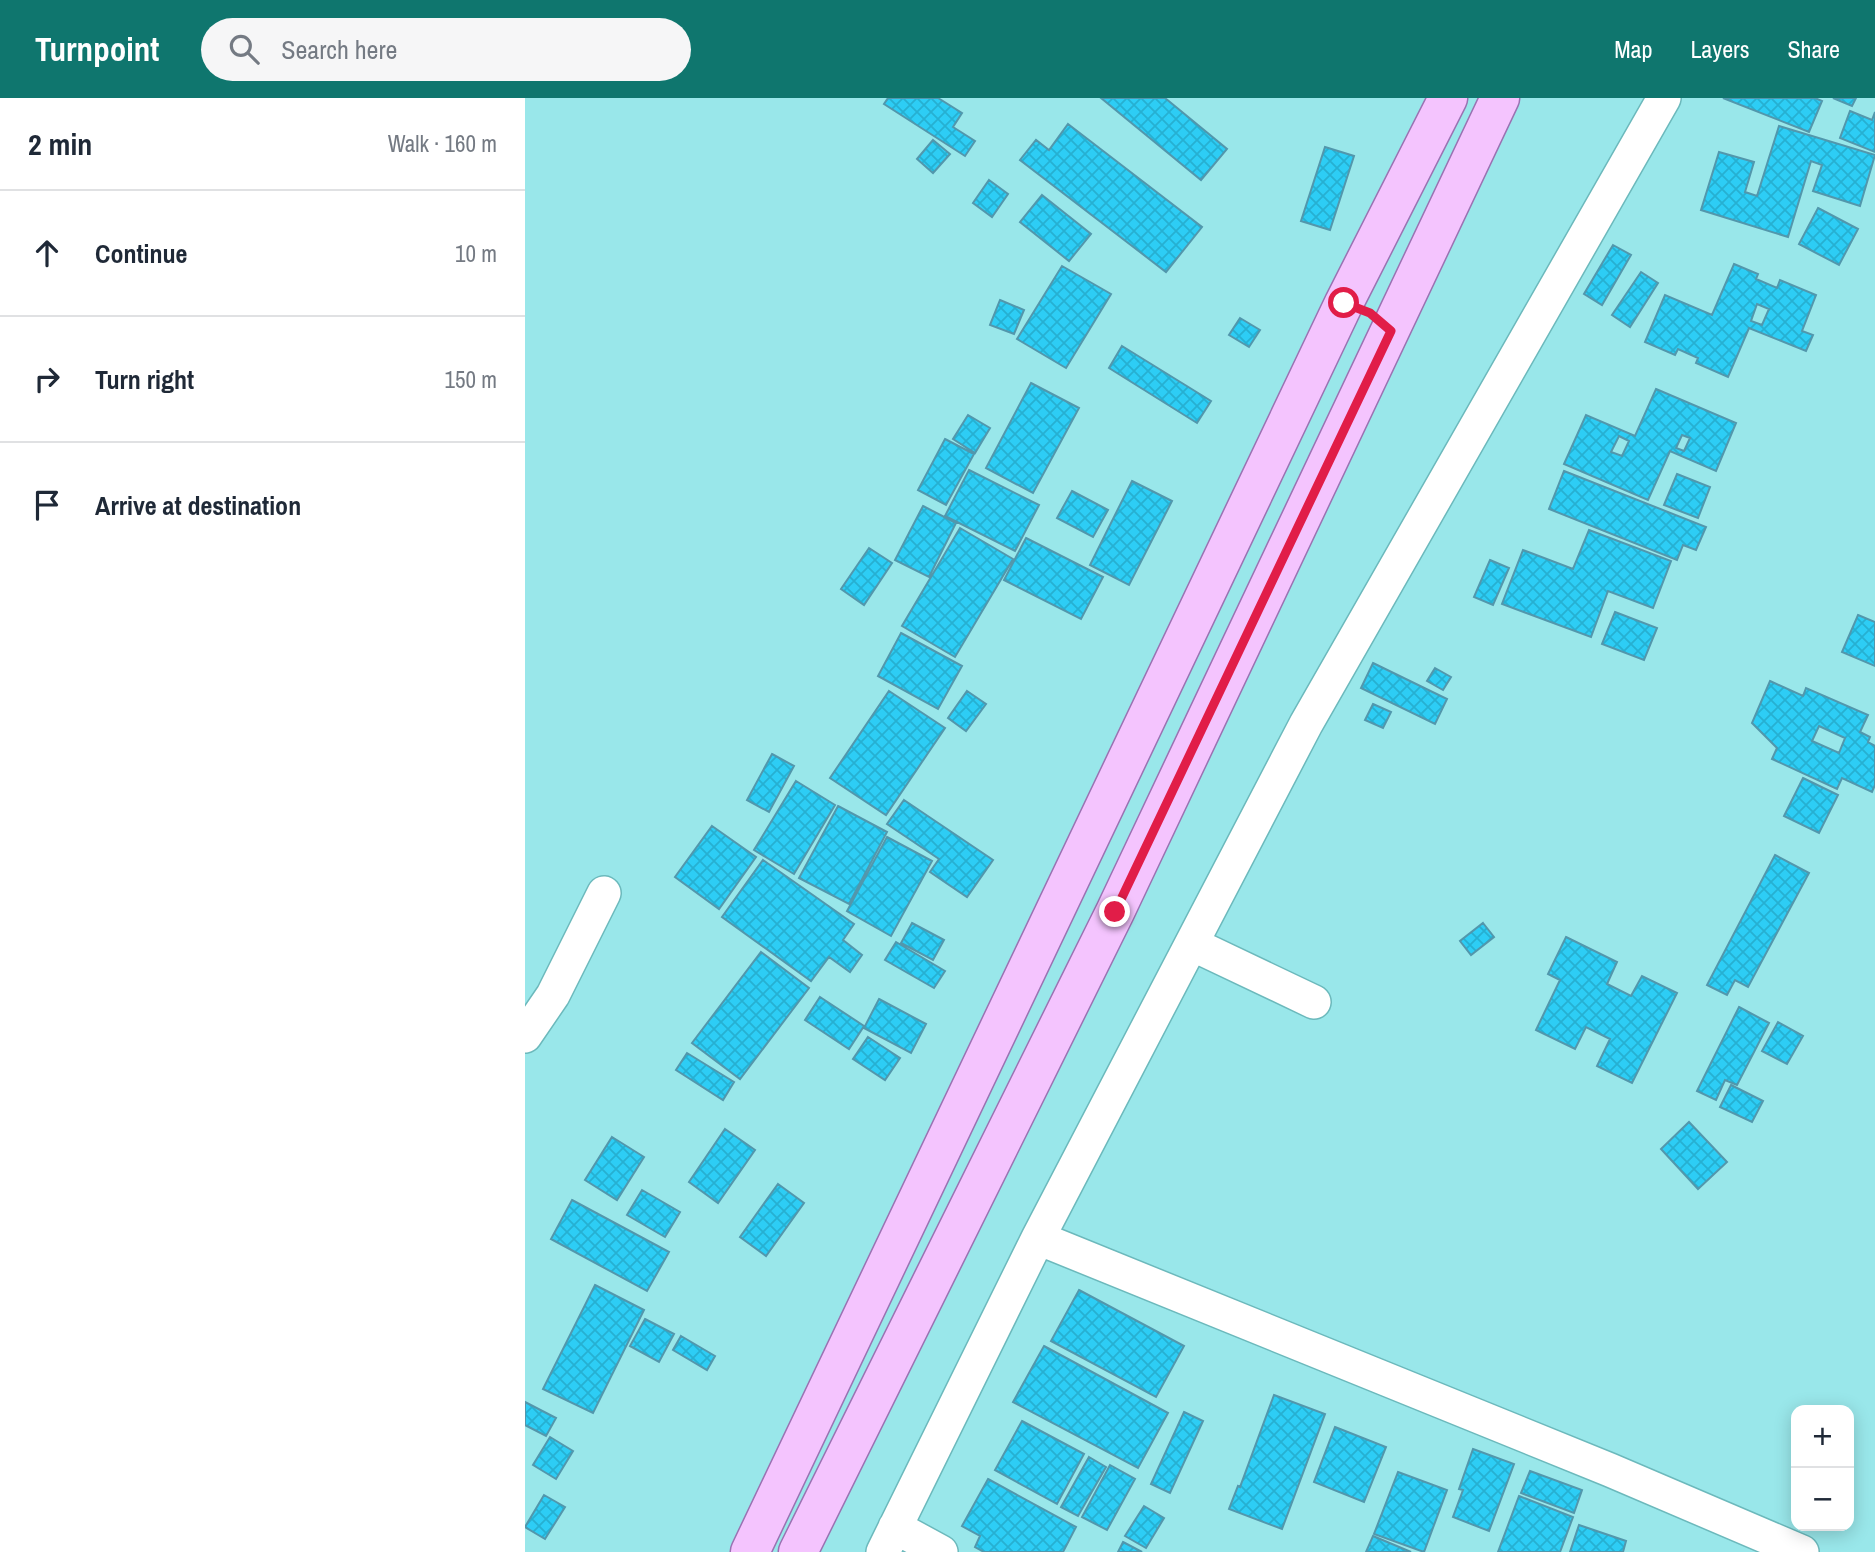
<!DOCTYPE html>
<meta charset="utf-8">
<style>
body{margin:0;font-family:"Archivo Narrow",sans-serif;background:#f6f6f7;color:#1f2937}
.controls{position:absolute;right:21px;bottom:21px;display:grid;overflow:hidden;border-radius:14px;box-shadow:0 4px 18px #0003}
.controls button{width:63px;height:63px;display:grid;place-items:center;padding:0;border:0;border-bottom:2px solid #e0e1e3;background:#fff;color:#1f2937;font:35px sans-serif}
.stop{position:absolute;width:21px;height:21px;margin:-16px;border:5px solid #e11d48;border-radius:50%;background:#fff}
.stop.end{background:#e11d48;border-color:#fff;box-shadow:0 2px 7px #0008}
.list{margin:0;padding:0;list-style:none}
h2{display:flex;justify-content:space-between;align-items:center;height:91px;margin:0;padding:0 28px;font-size:30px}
h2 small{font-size:23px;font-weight:400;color:#747a83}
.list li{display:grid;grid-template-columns:46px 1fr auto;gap:21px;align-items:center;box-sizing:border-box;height:126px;padding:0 28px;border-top:2px solid #e0e1e3}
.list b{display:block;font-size:26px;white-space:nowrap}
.list em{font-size:23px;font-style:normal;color:#747a83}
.icon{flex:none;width:38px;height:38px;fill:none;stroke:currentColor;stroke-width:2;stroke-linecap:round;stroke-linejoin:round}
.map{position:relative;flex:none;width:1350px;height:1454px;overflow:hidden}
header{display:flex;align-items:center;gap:42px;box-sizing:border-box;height:98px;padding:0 35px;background:#0f766e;color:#fff}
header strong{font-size:33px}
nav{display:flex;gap:38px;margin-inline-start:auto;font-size:24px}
.search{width:490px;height:63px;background:#f6f6f7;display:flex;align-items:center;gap:18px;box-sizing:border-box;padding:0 24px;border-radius:38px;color:#747a83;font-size:26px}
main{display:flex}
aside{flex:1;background:#fff}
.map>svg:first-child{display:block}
</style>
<header>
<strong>Turnpoint</strong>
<div class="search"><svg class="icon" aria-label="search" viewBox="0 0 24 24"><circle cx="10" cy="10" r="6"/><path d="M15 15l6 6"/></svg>Search here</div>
<nav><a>Map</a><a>Layers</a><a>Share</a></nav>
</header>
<main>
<aside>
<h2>2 min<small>Walk · 160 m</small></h2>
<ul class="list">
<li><svg class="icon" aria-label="ahead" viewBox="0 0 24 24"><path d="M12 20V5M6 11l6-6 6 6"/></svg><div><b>Continue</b></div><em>10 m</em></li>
<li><svg class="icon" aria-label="right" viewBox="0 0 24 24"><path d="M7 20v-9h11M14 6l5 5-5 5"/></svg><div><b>Turn right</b></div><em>150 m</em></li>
<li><svg class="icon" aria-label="arrive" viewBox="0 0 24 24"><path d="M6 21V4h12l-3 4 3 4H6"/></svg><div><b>Arrive at destination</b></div></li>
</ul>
</aside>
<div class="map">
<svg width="1350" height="1454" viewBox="0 0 1350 1454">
<defs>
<pattern id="building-cross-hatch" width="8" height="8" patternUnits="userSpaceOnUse" patternTransform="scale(1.75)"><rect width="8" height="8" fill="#2dcdf5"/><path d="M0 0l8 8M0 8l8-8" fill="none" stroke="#26b0d2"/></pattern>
</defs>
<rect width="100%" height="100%" fill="#99e7ea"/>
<path fill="url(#building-cross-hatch)" stroke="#5297ac" stroke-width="2" fill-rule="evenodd" d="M363,0H413L437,15L428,29L450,43L440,58L359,6Z
M576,0H640L702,51L676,82Z
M1198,0H1290L1297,3L1284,34Z
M1308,0H1331L1327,8Z
M1325,13L1347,22L1350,14V54L1315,40Z
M543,26L677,129L641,174L495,62L511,42L524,52Z
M1254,28L1350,57L1335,108L1288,93L1297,67L1286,63L1263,139L1176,112L1194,54L1229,64L1220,94L1232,98Z
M408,42L425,56L408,75L392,61Z
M800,49L829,58L805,132L776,123Z
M464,82L483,96L467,119L448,105Z
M517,97L566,136L544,163L495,124Z
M1293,110L1333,131L1314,167L1274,146Z
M1088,147L1106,157L1077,207L1059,196Z
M1209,166L1233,176L1231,181L1252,190L1255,182L1291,197L1277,233L1288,237L1281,253L1224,230L1203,279L1171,265L1173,260L1153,251L1150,257L1120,244L1140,197L1187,217ZM1232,206L1244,211L1237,227L1226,223Z
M537,168L586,196L541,270L492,241Z
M1116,174L1133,185L1105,229L1087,217Z
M475,202L499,212L489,236L465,227Z
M715,220L735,232L724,249L704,237Z
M597,248L686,303L672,325L584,270Z
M506,285L554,310L508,395L461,370Z
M1131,291L1211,325L1191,373L1145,353L1123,402L1039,366L1061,317L1110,338ZM1157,337L1165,340L1159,353L1151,350ZM1094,338L1104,343L1097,358L1086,354Z
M443,317L465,330L450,355L428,341Z
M420,341L449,356L421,407L393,392Z
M444,372L514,407L490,453L420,418Z
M1039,373L1181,429L1171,452L1158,447L1152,462L1024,411Z
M1152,376L1185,389L1173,420L1139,407Z
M607,383L647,403L604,487L565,467Z
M547,393L583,412L568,439L532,420Z
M398,408L431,425L404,479L370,462Z
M435,430L488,461L430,559L377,528Z
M1064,432L1146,463L1128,510L1083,493L1066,539L977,506L998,452L1048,471Z
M501,440L578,479L556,521L479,482Z
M344,450L367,465L339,507L316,491Z
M965,462L984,470L968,507L949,499Z
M1090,514L1132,530L1119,562L1077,546Z
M1333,517L1350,524V568L1317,554Z
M376,535L437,568L413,611L353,578Z
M848,565L922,601L910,626L836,590Z
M910,570L926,579L918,592L902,583Z
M1245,583L1278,598L1281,590L1343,617L1335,634L1345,639L1343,644L1350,648V687L1347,694L1317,680L1312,691L1247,661L1252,650L1227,625ZM1294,628L1320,640L1314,655L1287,643Z
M364,593L420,630L361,717L305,680Z
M442,593L461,606L441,633L423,620Z
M848,606L866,614L858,630L840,622Z
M247,656L269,668L244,714L222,702Z
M1278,680L1313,697L1294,735L1259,718Z
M271,683L310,707L269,776L229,752Z
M379,702L468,762L442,799L405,774L414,761L362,726Z
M313,708L362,734L324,806L274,780Z
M187,728L231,759L194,811L150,779Z
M362,739L407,763L366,838L322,813Z
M1250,757L1284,775L1223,889L1210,882L1202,897L1182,887Z
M238,762L329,826L318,842L337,857L325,874L304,859L286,883L197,819Z
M387,825L419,842L408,862L376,845Z
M958,825L969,839L946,857L935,843Z
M1041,839L1092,864L1082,886L1106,898L1117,878L1152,895L1107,985L1072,968L1085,941L1061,929L1050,951L1011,932L1035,882L1023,876Z
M371,844L420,873L409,890L360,862Z
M236,854L284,890L215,981L167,945Z
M295,899L339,928L324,951L280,922Z
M354,901L401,926L386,955L339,930Z
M1214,909L1244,925L1212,987L1200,982L1191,1002L1172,993Z
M1253,924L1278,938L1262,966L1237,953Z
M343,939L375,960L360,982L328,961Z
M162,955L209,984L198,1002L151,972Z
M1206,987L1238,1003L1227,1024L1195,1009Z
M1164,1024L1202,1064L1173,1091L1136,1051Z
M200,1031L230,1052L193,1105L164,1084Z
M87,1039L119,1059L92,1102L60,1082Z
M253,1086L279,1105L241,1158L215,1139Z
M117,1092L155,1114L140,1139L102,1117Z
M47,1102L144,1154L122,1193L26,1141Z
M70,1187L119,1212L68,1315L18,1291Z
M554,1192L659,1248L631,1299L526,1243Z
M120,1221L149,1236L134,1264L105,1248Z
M156,1238L190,1258L182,1272L148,1252Z
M519,1248L643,1315L613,1370L488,1304Z
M749,1297L800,1316L757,1431L704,1411L713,1388L715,1389Z
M0,1304L31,1320L21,1338L0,1327Z
M659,1314L678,1323L645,1395L626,1386Z
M497,1323L559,1356L532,1406L470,1372Z
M810,1329L861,1349L839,1404L789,1384Z
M25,1339L48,1353L31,1381L8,1367Z
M948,1351L989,1366L964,1433L928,1419L938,1392L934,1391Z
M564,1359L581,1369L553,1418L536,1409Z
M585,1367L610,1381L582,1432L557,1419Z
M1005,1373L1057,1392L1049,1415L996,1395Z
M873,1374L922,1392L899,1454L849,1436Z
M463,1381L551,1429L538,1454H459L450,1449L455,1438L437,1428Z
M19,1397L40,1409L20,1441L0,1429Z
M994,1398L1048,1419L1035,1454H973Z
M619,1408L639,1420L621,1450L600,1438Z
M1054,1427L1101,1443L1098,1454H1045Z
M848,1438L886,1454H841Z
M598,1444L617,1454H593Z"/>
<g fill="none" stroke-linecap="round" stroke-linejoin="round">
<defs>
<path id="minor" d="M667,846L789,904
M0,938L28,897L79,795
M513,1140L1085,1372L1277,1454
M370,1429L416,1454
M358,1454L513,1140L781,626L1139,0"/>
<path id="major" d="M225,1454L819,205L923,0
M273,1454L590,814L975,0"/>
</defs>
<use href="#minor" stroke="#6cb9bc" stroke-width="36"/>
<use href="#major" stroke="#9a72b2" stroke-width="41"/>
<use href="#minor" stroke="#fff" stroke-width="33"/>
<use href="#major" stroke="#f4c4fe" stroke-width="38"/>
</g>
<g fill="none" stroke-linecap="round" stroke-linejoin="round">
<path stroke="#e11d48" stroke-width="9" d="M590,814L866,233L845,215L819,205"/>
</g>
</svg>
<div class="controls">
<button>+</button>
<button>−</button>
</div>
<div class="stop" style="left:819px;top:205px"></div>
<div class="stop end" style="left:590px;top:814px"></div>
</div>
</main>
